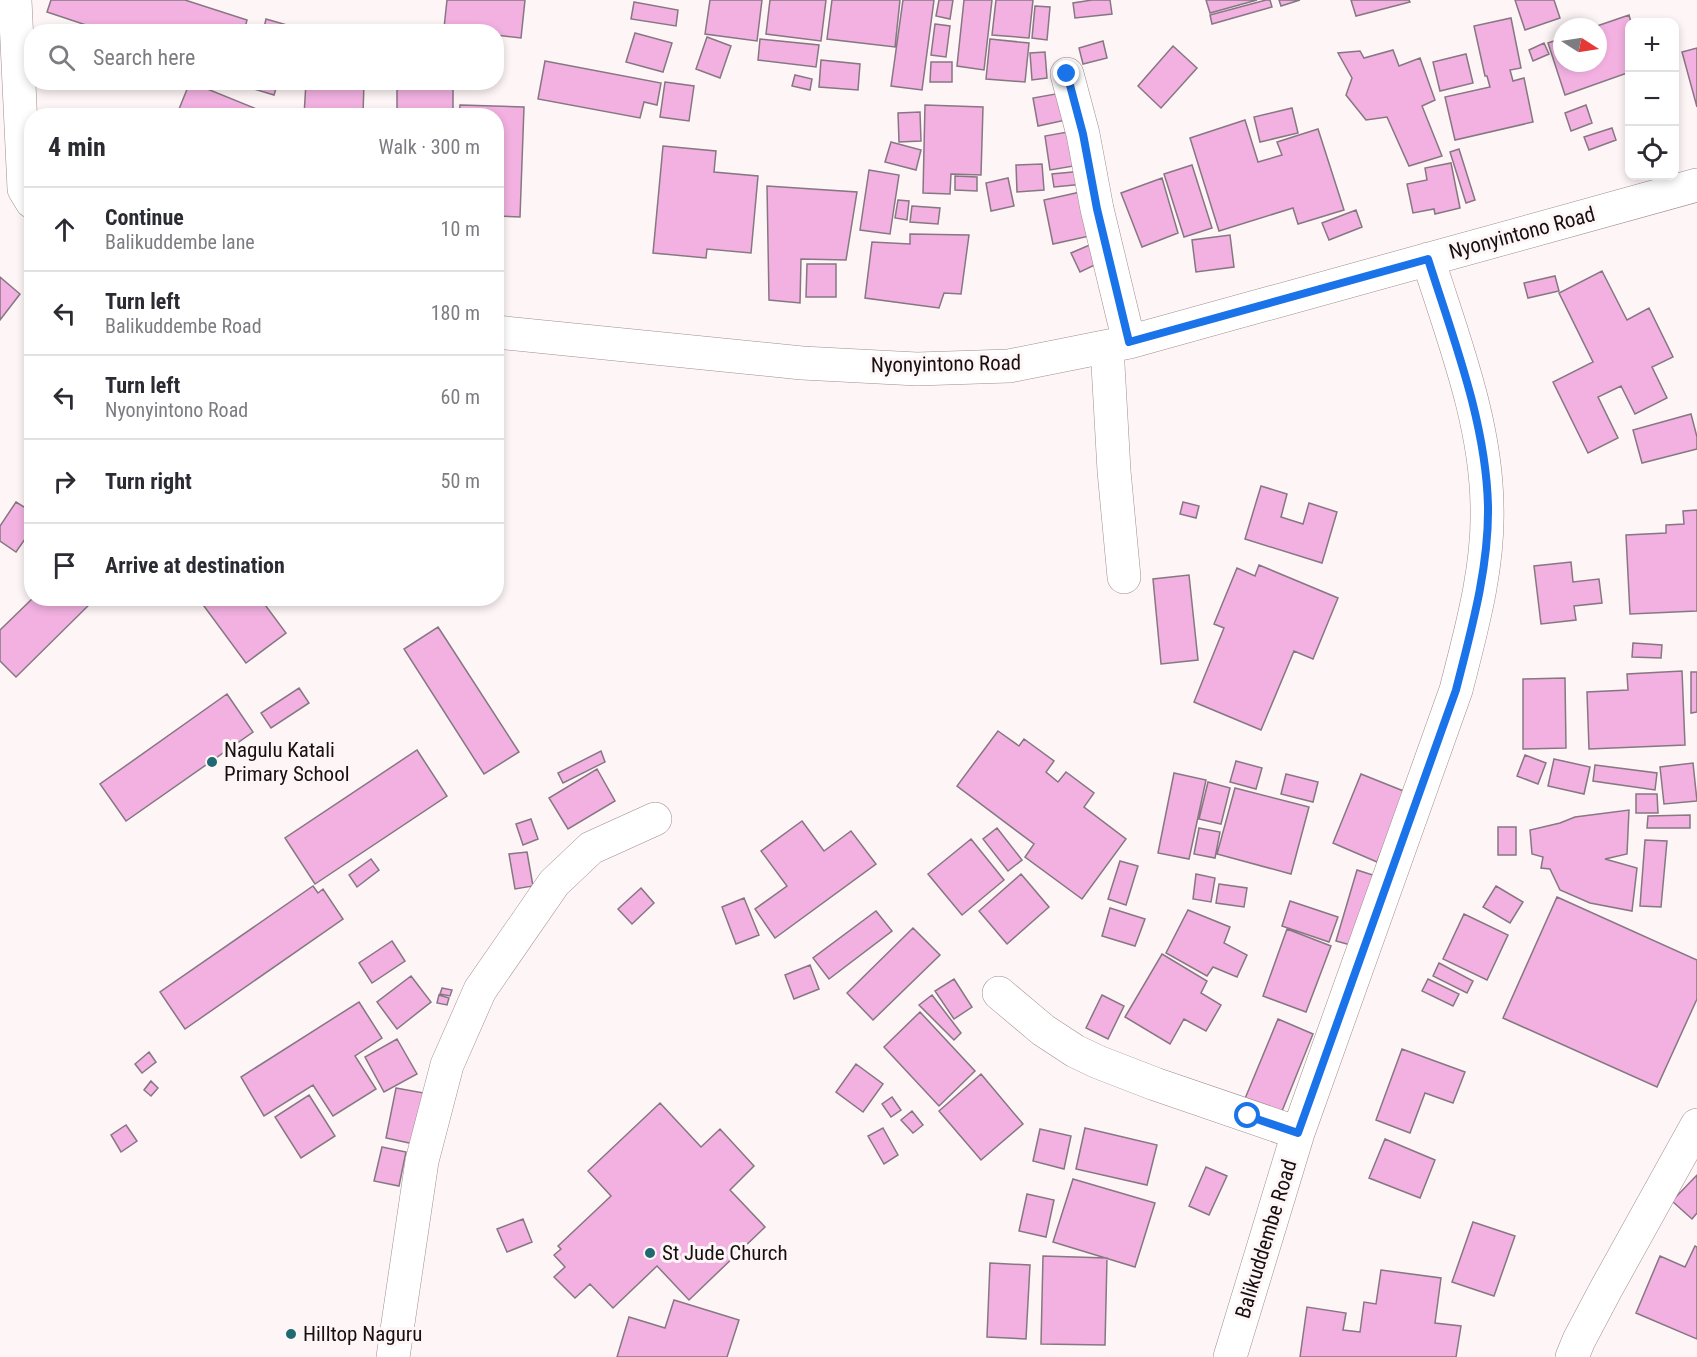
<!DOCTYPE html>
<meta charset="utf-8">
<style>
body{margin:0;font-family:"Roboto Condensed",sans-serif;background:#f7f7f7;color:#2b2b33}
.controls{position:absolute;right:18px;top:18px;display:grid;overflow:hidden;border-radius:12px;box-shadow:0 3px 9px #0003}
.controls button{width:54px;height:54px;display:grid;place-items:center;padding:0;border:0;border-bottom:2px solid #e1e1e2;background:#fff;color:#2b2b33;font:30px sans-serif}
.compass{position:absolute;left:1553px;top:18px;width:54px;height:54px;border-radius:50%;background:#fff;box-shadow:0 3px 9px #0003;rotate:102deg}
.stop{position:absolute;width:18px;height:18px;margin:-14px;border:4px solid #1a73e8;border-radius:50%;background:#fff}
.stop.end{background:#1a73e8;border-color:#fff;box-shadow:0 2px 6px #0008}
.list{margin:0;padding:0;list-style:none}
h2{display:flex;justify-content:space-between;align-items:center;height:78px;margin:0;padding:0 24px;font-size:26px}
h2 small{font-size:20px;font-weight:400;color:#7c7c81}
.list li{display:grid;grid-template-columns:39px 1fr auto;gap:18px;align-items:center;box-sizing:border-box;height:84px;padding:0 24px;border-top:2px solid #e1e1e2}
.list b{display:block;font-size:22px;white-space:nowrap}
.list p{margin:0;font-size:20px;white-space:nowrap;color:#7c7c81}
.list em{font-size:20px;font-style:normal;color:#7c7c81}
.icon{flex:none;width:33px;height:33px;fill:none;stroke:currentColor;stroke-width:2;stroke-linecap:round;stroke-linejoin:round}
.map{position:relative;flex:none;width:1697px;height:1357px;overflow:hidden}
.search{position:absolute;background:#fff;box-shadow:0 3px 9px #0003;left:24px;top:24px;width:480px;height:66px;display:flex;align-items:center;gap:15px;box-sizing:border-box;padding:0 21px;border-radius:24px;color:#7c7c81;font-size:22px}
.panel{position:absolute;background:#fff;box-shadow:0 3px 9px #0003;left:24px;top:108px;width:480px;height:498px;border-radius:24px}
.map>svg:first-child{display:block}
</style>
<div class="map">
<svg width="1697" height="1357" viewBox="0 0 1697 1357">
<rect width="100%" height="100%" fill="#fef5f6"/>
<path fill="#f2b1e1" stroke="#867782" stroke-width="1.5" d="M51,0H185L247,20L244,32H107L47,12Z
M447,0H525L521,38L496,35V32H470L444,28Z
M710,0H762L757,41L705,34Z
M770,0H826L821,41L766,34Z
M832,0H900L895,47L827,39Z
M903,0H934L922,90L891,86Z
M939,0H953L950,19L936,16Z
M964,0H992L984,70L957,66Z
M996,0H1033L1029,38L992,35Z
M1092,0H1110L1112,14L1075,18L1073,3Z
M1206,0H1257L1210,13Z
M1266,0H1270L1272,7L1212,24L1210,15Z
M1279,0H1300L1281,6Z
M1351,0H1409L1410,2L1356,16Z
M1515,0H1554L1560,18L1525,30Z
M634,2L678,10L676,26L631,19Z
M1035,6L1050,7L1047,40L1032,38Z
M1629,15L1631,22H1630V72L1565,95L1548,43L1562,38V63H1598V27H1594Z
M1511,18L1521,68L1510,70L1513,81L1524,78L1533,122L1455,140L1445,97L1490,87L1487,76H1485L1474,26Z
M266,19L294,27L293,32H263Z
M935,24L950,26L946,57L931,55Z
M635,33L672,43L663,72L626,62Z
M707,37L731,46L720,78L696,69Z
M760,39L819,45L816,67L758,60Z
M990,39L1029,43L1025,82L986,79Z
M1103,41L1107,58L1083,64L1079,48Z
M1544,43L1549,54L1533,61L1529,50Z
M1173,46L1197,68L1161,108L1138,86Z
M1697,48V107L1682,52Z
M1393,50L1399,66L1420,58L1435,100L1422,106L1442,156L1409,166L1387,117L1366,120L1346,95L1352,78L1338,53L1360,51L1364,58Z
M1045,52L1047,78L1032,80L1030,53Z
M1466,54L1473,83L1440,91L1433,62Z
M821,60L860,64L858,90L819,87Z
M545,61L661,83L657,105L644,102L640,118L538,99Z
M931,62H952V82H930Z
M795,75L812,79L810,90L792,86Z
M190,82L264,112L263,116L177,114Z
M248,82H278L274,95L247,87Z
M306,82H364L363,115L376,116H304Z
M665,82L694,86L689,121L660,117Z
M397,89H453V116H397Z
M1061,93L1066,120L1038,126L1033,98Z
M460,105L524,107L520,217L496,216V116H459Z
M925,105L983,107L981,175L951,174L950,194L923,193Z
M1586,105L1592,123L1571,131L1565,113Z
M1292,108L1298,133L1260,142L1254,117Z
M920,112L921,141L899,142L898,113Z
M1245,120L1258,162L1282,155L1277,142L1318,129L1344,210L1298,224L1293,208L1219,231L1190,138Z
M1612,128L1616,140L1589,150L1584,137Z
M1073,131L1080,165L1050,170L1045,136Z
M891,142L921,150L916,170L885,162Z
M663,146L716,151L714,172L758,176L751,253L707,249L706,258L653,253Z
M1459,149L1475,200L1466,203L1450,152Z
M1451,163L1460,208L1435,214L1434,209L1413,213L1407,184L1427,180L1425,168Z
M1042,164L1044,190L1017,192L1016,165Z
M1192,165L1212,228L1184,237L1164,174Z
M869,170L899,175L890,234L860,230Z
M1083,171L1084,184L1054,187L1052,174Z
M955,176L977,177V191L955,190Z
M1008,178L1014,206L991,211L986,183Z
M1162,178L1178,233L1142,247L1121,193Z
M767,186L857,192L846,260L801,259L800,303L769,300Z
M1085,191L1094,235L1053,244L1044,200Z
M898,200L909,201L907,220L895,218Z
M912,206L940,208L938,224L910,222Z
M1356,210L1362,227L1329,240L1322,223Z
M910,234L969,235L961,294L944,293L939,308L865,298L872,242L910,244Z
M1230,235L1234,267L1196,272L1192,240Z
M1092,244L1101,262L1080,272L1071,253Z
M807,264H836V297H806Z
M1602,271L1627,320L1649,308L1673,357L1652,367L1667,398L1635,414L1621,386L1598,397L1618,438L1588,453L1553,382L1593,362L1559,293Z
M1555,276L1559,291L1528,298L1524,283Z
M0,277L20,294L0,320Z
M1691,414L1697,437V449L1642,463L1633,430Z
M1261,486L1287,494L1281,517L1303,524L1309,503L1337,512L1322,563L1245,539Z
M16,502L32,512V529L16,552L0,541V526Z
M1183,502L1199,506L1196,518L1180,514Z
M1697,510V611L1630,614L1626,535L1666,533V525L1684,524L1683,511Z
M1571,562L1573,582L1599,579L1602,603L1574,606L1576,620L1541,624L1534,566Z
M1259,565L1338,598L1313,659L1294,651L1261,730L1194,702L1224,628L1214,624L1237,568L1255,576Z
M1189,575L1198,660L1161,664L1153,579Z
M33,598H91L93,601L16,677L0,661V630Z
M198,598H260L286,633L246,663Z
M438,627L519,752L484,774L404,649Z
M1633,643L1662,645L1661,658L1632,657Z
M1682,671L1685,745L1589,749L1587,692L1628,690L1627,674Z
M1691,672H1697V712L1691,713Z
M1565,678L1566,748L1523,749V679Z
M299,688L309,703L271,728L261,713Z
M227,694L253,732L126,821L100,784Z
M998,731L1019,746L1024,739L1054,761L1046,772L1058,782L1066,772L1094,793L1084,807L1126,839L1082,899L1025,857L1034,844L957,786Z
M417,750L447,796L315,884L285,838Z
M601,751L605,762L563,783L558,773Z
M1525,755L1546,763L1538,784L1517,776Z
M1554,759L1590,767L1584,794L1548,786Z
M1236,761L1262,768L1256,789L1230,782Z
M1693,763L1697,801L1664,804L1660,767Z
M1595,765L1657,773L1655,790L1593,781Z
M597,769L615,801L568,829L549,798Z
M1174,773L1206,780L1189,859L1158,853Z
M1286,774L1318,782L1313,802L1281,794Z
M1361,774L1406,792L1377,862L1333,843Z
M1208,782L1230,788L1221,824L1199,819Z
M1235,788L1309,807L1291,874L1217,854Z
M1636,794H1657L1658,813H1636Z
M1629,810L1627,854L1605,859L1637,868L1632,911L1590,903L1560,890L1550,869L1541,868L1543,857L1532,854L1530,830L1560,823L1575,817Z
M1690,815V828H1647L1648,816Z
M531,819L538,839L523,845L516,824Z
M802,821L824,851L851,831L876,864L775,938L755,909L787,886L761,851Z
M1498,827H1516V855H1498Z
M997,828L1022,860L1008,871L983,839Z
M1199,828L1220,832L1215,858L1194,854Z
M971,839L1004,880L962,915L928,874Z
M1645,840L1667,841L1661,907L1640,906Z
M527,852L533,886L515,889L509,854Z
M371,859L379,870L357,887L349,875Z
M1120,861L1138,866L1126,905L1108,899Z
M1357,870L1379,877L1358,947L1336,941Z
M1021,874L1049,907L1007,944L979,911Z
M1196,874L1215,878L1211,902L1193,899Z
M1219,884L1247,888L1244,907L1216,903Z
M313,886L318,893L323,889L343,919L185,1029L160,992Z
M1496,886L1523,902L1510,923L1483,907Z
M641,888L654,903L632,924L618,909Z
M1557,897L1697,960V999L1657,1087L1503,1018Z
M744,898L759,935L736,944L722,907Z
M1290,901L1338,917L1329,942L1282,926Z
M1110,908L1145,919L1135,946L1102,936Z
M1188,910L1230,927L1224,943L1247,955L1237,977L1213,967L1207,976L1166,953Z
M876,911L892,931L829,979L813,958Z
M1464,914L1508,935L1487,980L1443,959Z
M913,928L940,955L873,1020L847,993Z
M1287,929L1331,946L1306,1012L1263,996Z
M392,941L405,961L372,983L359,963Z
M1162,954L1207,981L1201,993L1221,1005L1206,1031L1184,1019L1170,1044L1125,1017Z
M1439,963L1473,981L1467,993L1433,976Z
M810,965L819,989L794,999L785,975Z
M411,976L431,1002L397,1029L377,1002Z
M954,979L972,1007L954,1019L935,991Z
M1428,979L1459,994L1453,1006L1422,991Z
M442,988L452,990L450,996L440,994Z
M439,995L449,998L447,1005L437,1003Z
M932,995L961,1033L954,1040L919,1005Z
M1102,995L1124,1006L1108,1039L1086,1028Z
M359,1002L382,1038L355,1056L376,1089L333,1116L313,1085L264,1116L241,1077Z
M920,1012L975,1071L939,1106L884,1047Z
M1278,1019L1313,1034L1280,1116L1244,1101Z
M397,1039L417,1074L384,1092L365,1057Z
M1402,1049L1465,1072L1453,1103L1425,1093L1410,1133L1376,1120Z
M149,1052L156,1062L142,1073L135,1064Z
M856,1064L883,1084L863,1112L836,1092Z
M981,1074L1023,1124L981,1160L939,1111Z
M151,1081L158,1088L151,1096L144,1090Z
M396,1088L424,1093L414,1144L386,1138Z
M309,1095L335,1136L301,1158L275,1117Z
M892,1097L901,1110L891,1117L882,1104Z
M660,1103L701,1147L720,1129L754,1166L730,1190L765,1227L689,1300L657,1266L613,1308L590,1284L575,1298L554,1277L565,1267L554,1255L561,1249L558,1246L611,1196L588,1171Z
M912,1111L923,1125L913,1133L901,1120Z
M126,1125L137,1141L121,1152L111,1135Z
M883,1128L898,1155L884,1164L868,1136Z
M1085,1128L1157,1145L1147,1185L1076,1169Z
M1040,1129L1071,1136L1064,1169L1033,1161Z
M1385,1139L1435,1160L1420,1198L1369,1178Z
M382,1147L406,1152L399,1186L374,1181Z
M1206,1167L1227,1176L1209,1215L1189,1206Z
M1697,1175V1213L1692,1219L1672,1201Z
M1073,1179L1155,1203L1135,1267L1053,1242Z
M1027,1194L1054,1200L1046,1237L1019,1231Z
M523,1219L532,1242L507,1252L497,1229Z
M1473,1222L1515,1236L1494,1296L1452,1282Z
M1695,1246L1697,1247V1339L1636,1313L1660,1256L1685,1267Z
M1043,1256L1107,1258L1105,1345L1041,1344Z
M990,1263L1030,1265L1026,1339L987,1337Z
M1381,1270L1441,1278L1435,1323L1461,1326L1456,1357H1300L1307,1307L1346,1313L1343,1330L1360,1332L1364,1302L1376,1304Z
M674,1300L739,1320L727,1357H617L629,1317L665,1328Z"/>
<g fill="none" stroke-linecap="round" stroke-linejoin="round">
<defs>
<path id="minor" d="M15,0L24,189L32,202
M1067,74L1083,134L1097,209L1129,342
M496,332L802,363L917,369L1009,366L1129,342L1697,185
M1107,347L1114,471L1124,577
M999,993L1043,1030L1075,1051L1098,1062L1155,1084L1298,1133
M393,1357L422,1161L447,1065L480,990L554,883L591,848L655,819
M1230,1357L1298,1133L1456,690C1471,631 1489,568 1487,506C1486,422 1453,338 1428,259
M1572,1357L1579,1340L1606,1289L1697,1125"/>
</defs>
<use href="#minor" stroke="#a18d8f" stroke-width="34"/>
<use href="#minor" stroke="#fff" stroke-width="33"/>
</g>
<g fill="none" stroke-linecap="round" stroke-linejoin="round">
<path stroke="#1a73e8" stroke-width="8" d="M1067,74L1083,134L1097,209L1129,342L1428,259C1453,338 1486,422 1488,506C1489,568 1471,631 1456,690L1298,1133L1248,1116"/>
</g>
<g fill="#1e6a70" stroke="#fef5f6" stroke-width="2">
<circle cx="212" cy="762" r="6"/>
<circle cx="650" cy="1253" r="6"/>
<circle cx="291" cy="1334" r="6"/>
</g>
<g text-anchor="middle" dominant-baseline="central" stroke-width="6" stroke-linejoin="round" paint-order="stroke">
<g font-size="21" fill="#171011" stroke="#fef5f6">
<text transform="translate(1522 233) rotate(-15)">Nyonyintono Road</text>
<text transform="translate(946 364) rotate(-1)">Nyonyintono Road</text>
<text transform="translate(1266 1239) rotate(-73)">Balikuddembe Road</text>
</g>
<g font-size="21" fill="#171011" stroke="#fef5f6" text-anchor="start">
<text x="224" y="750">Nagulu Katali<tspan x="224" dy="24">Primary School</tspan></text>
<text x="662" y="1253">St Jude Church</text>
<text x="303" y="1334">Hilltop Naguru</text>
</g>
</g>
</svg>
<div class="controls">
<button>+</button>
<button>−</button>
<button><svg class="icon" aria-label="locate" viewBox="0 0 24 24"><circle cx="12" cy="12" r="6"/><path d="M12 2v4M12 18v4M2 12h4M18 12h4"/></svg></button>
</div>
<svg class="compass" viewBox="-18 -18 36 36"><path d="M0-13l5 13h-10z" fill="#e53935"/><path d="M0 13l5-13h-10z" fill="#7c7c81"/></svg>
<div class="stop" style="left:1248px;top:1116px"></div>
<div class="stop end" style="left:1067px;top:74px"></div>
<div class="search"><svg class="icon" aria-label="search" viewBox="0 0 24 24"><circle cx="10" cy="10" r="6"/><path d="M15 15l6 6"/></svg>Search here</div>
<section class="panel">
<h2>4 min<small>Walk · 300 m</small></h2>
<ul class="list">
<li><svg class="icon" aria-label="ahead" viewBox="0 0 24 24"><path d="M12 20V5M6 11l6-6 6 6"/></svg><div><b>Continue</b><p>Balikuddembe lane</p></div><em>10 m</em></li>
<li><svg class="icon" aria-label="left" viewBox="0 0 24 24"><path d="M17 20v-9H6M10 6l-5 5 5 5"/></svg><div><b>Turn left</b><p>Balikuddembe Road</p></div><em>180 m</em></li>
<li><svg class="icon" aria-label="left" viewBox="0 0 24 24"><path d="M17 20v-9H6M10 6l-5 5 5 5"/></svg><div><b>Turn left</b><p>Nyonyintono Road</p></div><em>60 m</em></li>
<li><svg class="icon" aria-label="right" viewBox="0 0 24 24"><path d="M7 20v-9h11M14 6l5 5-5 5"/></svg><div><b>Turn right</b></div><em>50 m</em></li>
<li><svg class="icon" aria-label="arrive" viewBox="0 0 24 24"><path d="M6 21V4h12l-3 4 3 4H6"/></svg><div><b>Arrive at destination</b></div></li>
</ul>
</section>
</div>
